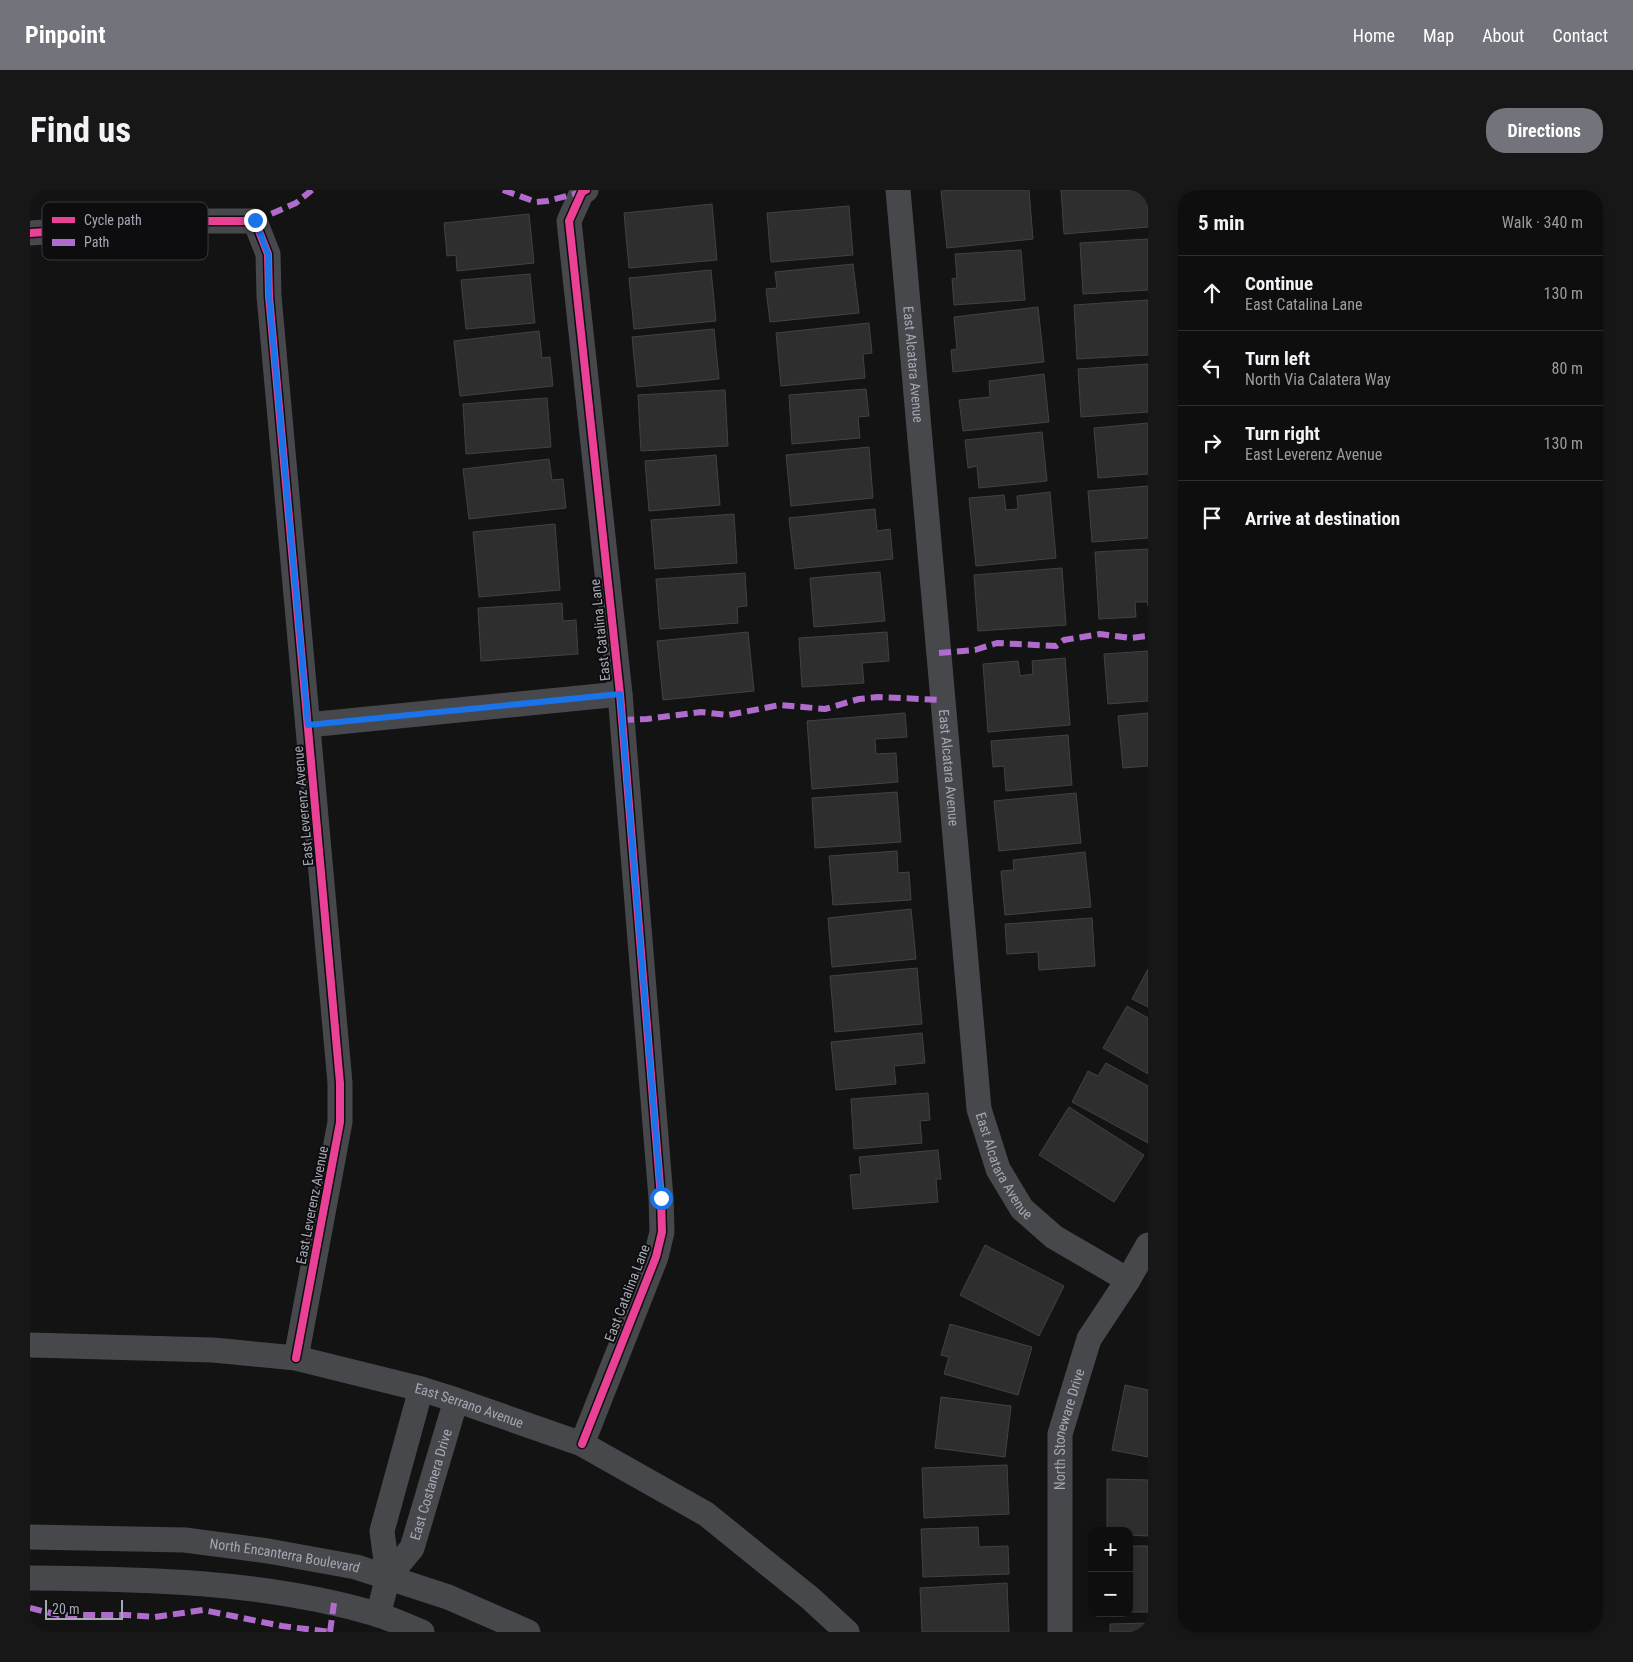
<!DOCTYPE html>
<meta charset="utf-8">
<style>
body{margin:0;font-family:"Roboto Condensed",sans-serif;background:#171717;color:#f1f3f6}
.controls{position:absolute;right:15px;bottom:15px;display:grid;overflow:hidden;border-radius:10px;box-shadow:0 2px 8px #0003}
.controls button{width:45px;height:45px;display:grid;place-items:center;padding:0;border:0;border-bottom:1px solid #2e2e2e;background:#0e0e0e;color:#f1f3f6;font:25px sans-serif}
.scale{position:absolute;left:15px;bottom:12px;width:78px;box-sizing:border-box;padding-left:5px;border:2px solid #a5a7b3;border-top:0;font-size:14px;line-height:18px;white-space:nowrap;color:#a5a7b3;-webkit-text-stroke:4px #0d0d0f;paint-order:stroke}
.stop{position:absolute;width:15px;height:15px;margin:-11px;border:4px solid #1a73e8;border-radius:50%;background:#fff}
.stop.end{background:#1a73e8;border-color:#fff;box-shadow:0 1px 5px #0008}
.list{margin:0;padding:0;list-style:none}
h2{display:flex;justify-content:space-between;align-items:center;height:65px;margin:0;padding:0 20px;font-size:21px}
h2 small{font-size:16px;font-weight:400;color:#9b9c9e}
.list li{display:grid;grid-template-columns:32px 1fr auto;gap:15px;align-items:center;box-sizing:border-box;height:75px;padding:0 20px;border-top:1px solid #2e2e2e}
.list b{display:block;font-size:19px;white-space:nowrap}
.list p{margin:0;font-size:16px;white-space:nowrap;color:#9b9c9e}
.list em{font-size:16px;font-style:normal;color:#9b9c9e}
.icon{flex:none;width:28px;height:28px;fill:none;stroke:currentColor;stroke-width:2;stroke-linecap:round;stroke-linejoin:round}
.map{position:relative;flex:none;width:1118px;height:1442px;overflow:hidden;border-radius:20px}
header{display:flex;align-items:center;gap:30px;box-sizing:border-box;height:70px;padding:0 25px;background:#72737b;color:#fff}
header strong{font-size:24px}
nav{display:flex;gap:28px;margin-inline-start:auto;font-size:18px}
.intro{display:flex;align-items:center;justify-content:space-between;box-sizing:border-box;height:120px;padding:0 30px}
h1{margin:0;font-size:35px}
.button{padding:12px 22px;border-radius:20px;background:#72737b;color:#fff;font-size:18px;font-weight:700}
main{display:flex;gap:30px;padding:0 30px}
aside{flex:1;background:#0e0e0e;border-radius:20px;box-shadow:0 2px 8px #0003}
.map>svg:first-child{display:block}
</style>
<header>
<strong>Pinpoint</strong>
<nav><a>Home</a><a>Map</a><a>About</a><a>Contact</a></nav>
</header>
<div class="intro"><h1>Find us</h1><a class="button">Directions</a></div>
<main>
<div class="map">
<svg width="1118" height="1442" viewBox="0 0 1118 1442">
<rect width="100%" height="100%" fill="#131313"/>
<path fill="#2e2e2e" stroke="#424246" d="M923,0H999L1003,49L917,58L911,1Z
M1031,0H1118V37L1034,44Z
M682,14L687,70L599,78L594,23Z
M819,16L823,65L741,72L737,23Z
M499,24L504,73L427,81L426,65L417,66L414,33Z
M1118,49V100L1053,104L1050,53Z
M991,60L995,110L924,115L922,89L927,88L925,64Z
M823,74L829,123L740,132L736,99L747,98L745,82Z
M681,80L686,131L604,139L599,88Z
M500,84L505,133L436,139L431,90Z
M1118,110V165L1047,169L1044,115Z
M1008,117L1014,172L923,182L921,160L927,159L924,127Z
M839,133L842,163L833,164L835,188L751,196L746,143Z
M684,139L689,189L607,197L602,147Z
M509,141L512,168L520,167L523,196L430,206L424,151Z
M1118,174V222L1051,227L1048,179Z
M1014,184L1019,232L933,241L929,210L960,207L959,191Z
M836,199L839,226L828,227L830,248L762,254L759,205Z
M695,200L698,256L611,261L608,205Z
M517,208L521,257L436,264L433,214Z
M1118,233V284L1068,288L1064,238Z
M1012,242L1017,291L949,298L947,276L938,278L935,250Z
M839,257L843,308L761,316L756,265Z
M686,265L690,315L619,321L615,271Z
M519,269L522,290L533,289L536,318L439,329L433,279Z
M1118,296V348L1062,352L1058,301Z
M1020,302L1026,368L946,376L939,308L974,305L976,320L988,319L987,306Z
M845,319L847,341L860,339L863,369L765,379L759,328Z
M704,324L707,373L625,379L621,330Z
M525,334L530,400L449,407L443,342Z
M1118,359V416V412H1105L1106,427L1069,429L1065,362Z
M1032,378L1036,435L948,441L944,385Z
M850,382L855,431L784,437L780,388Z
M715,383L717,416L707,417L708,433L630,439L626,389Z
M532,413L533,431L546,430L548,464L451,471L448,418Z
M718,442L724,501L633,510L627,451Z
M857,442L859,471L832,473L834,493L772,497L769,448Z
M1118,461V511L1078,514L1074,464Z
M1035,468L1040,535L958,542L953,474L988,471L990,486L1003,484L1002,471Z
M875,523L877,547L845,549L846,564L866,563L868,592L782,599L777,531Z
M1118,523V576L1093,578L1088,526Z
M1038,545L1042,595L976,601L974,576L963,577L961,551Z
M867,602L871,652L785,658L782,608Z
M1046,603L1051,653L969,661L964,611Z
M867,661L868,683L879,682L881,710L803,715L799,666Z
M1055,662L1061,717L975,725L971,681L984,680L983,670Z
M881,719L886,769L802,777L798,728Z
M1062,728L1065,776L1009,780L1008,762L977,764L975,734Z
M887,778L892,834L805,842L800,786Z
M1118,779V817L1102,809Z
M1097,816L1118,828V884L1073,858Z
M892,843L895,873L864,876L866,894L806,900L801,852Z
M1076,873L1118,896V953L1042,912L1058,881L1068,886Z
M898,903L900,930L890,931L892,953L824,959L821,909Z
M1039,917L1114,965L1084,1012L1009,965Z
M908,960L911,989H906L908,1012L823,1019L820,985L831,984L829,967Z
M955,1055L1034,1096L1009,1146L930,1105Z
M920,1134L1002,1157L988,1205L914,1184L919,1167L911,1165Z
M1095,1195L1118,1200V1267L1082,1260Z
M911,1207L981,1216L975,1267L905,1258Z
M977,1275L979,1324L894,1328L892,1278Z
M1077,1289L1118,1290V1346L1099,1345V1341H1077Z
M948,1337L949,1357L978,1356L979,1384L893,1387L891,1339Z
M1099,1356H1118V1422H1099Z
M977,1393L979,1442H892L890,1398Z
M1118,1433V1442H1080V1434Z"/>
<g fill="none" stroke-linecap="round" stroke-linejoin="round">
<g stroke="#47484c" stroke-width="25">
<path id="s1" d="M868,0L949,919L968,979L992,1019L1024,1047L1098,1090"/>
<path d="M0,43L180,31H225L238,64L239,106L310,893V932L266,1168"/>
<path d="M278,535L590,504"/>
<path id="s2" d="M0,1155L183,1160L266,1168L391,1199L426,1210L552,1254L676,1324L780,1408L817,1442"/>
<path d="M552,1254L626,1067L632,1042L631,1008L590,504L539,31L552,2L556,0"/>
<path id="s3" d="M0,1347L155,1350L238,1361L326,1377L418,1407L498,1442"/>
<path id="s4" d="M358,1387L382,1358L426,1210"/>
<path d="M0,1388C116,1389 234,1391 346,1424C362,1429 377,1436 392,1442"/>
<path d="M348,1425L358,1387L352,1341L391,1199"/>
<path id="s5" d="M1030,1442V1244L1059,1149L1098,1090L1118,1055"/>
</g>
<path stroke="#b06ccc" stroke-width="6" stroke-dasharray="12 6" stroke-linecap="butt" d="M473,0L506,12L517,11L552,2
M225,31L266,13L282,0
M909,463L945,460L967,453L1026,456L1034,450L1070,444L1100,448L1118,446
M592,530L617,529L671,522L698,525L750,515L795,519L829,509L848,507L912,510
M0,1418L29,1425H96L125,1427L173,1420L252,1436L300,1442
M300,1442L304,1413"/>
<defs>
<path id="cycleway" d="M0,43L180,31H225L238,64L239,106L310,893V932L266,1168
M552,1254L626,1067L632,1042L631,1008L590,504L539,31L552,2L556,0"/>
</defs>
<use href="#cycleway" stroke="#0d0d0f" stroke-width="11"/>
<use href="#cycleway" stroke="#ea4096" stroke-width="8"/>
</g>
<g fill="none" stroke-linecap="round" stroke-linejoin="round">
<path stroke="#1a73e8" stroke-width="6" d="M225,30L238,64L239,106L278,535L590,504L631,1008"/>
</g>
<g text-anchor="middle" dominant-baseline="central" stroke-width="4" stroke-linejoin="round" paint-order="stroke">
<g font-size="14" fill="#a5a7b3" stroke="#0d0d0f">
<text stroke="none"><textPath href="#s1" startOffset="175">East Alcatara Avenue</textPath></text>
<text transform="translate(570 440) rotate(-96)">East Catalina Lane</text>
<text stroke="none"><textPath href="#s1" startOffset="580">East Alcatara Avenue</textPath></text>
<text transform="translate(273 616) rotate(-95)">East Leverenz Avenue</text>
<text stroke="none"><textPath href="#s1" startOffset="985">East Alcatara Avenue</textPath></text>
<text transform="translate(282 1015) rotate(-79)">East Leverenz Avenue</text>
<text transform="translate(597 1103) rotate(-69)">East Catalina Lane</text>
<text stroke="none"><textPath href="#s2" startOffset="446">East Serrano Avenue</textPath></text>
<text stroke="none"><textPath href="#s5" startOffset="204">North Stoneware Drive</textPath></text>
<text stroke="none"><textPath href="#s4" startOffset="104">East Costanera Drive</textPath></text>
<text stroke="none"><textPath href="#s3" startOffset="256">North Encanterra Boulevard</textPath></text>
</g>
</g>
<rect x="12" y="12" width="166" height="58" rx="8" fill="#0d0d0f" stroke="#3b3b40" stroke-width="1"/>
<rect x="22" y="27" width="23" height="6" fill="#ea4096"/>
<rect x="22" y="49" width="23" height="7" fill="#b06ccc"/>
<g font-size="14" fill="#a5a7b3">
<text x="54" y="35">Cycle path</text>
<text x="54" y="57">Path</text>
</g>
</svg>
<div class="controls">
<button>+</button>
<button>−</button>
</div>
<div class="scale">20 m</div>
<div class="stop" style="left:631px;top:1008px"></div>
<div class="stop end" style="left:225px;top:30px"></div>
</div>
<aside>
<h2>5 min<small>Walk · 340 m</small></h2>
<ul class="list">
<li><svg class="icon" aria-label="ahead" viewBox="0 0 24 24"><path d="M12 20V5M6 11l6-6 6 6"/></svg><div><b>Continue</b><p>East Catalina Lane</p></div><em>130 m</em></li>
<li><svg class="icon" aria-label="left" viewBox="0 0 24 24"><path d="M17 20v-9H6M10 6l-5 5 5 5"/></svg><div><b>Turn left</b><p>North Via Calatera Way</p></div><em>80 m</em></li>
<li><svg class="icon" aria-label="right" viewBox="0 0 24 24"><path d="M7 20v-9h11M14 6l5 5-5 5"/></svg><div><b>Turn right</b><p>East Leverenz Avenue</p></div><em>130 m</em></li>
<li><svg class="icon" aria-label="arrive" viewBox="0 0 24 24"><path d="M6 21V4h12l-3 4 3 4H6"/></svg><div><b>Arrive at destination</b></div></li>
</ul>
</aside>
</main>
